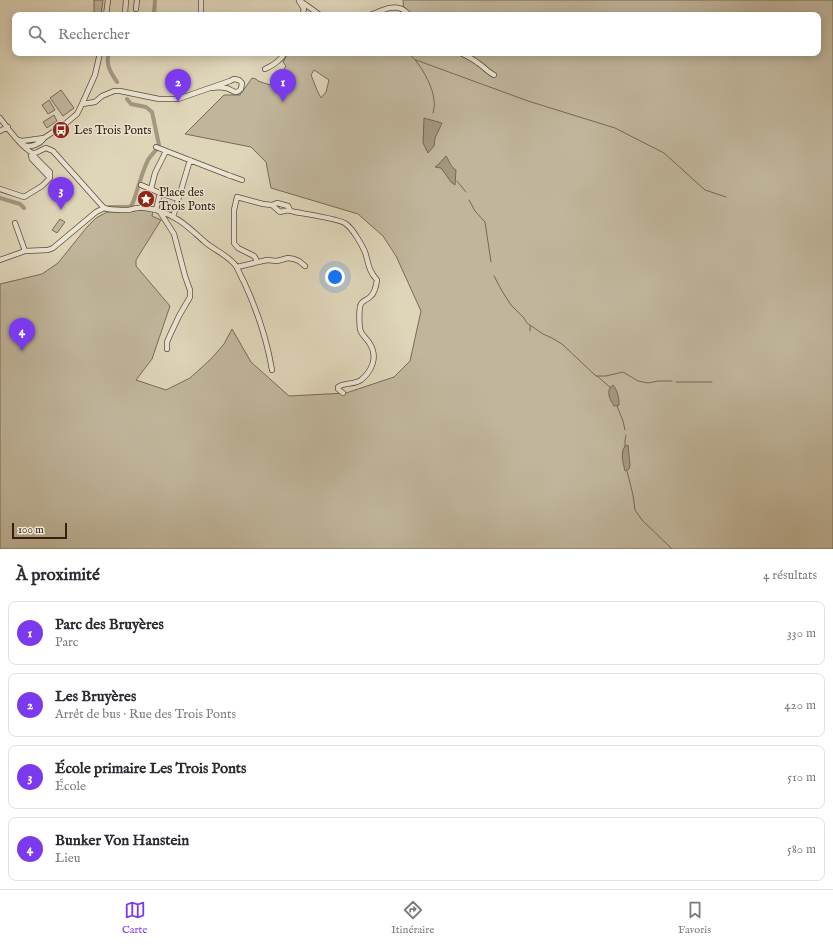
<!DOCTYPE html>
<html lang="fr">
<meta charset="utf-8">
<style>
body{margin:0;font-family:"IM FELL English",serif;background:#f7f7f7;color:#2b2b33}
.scale{position:absolute;left:12px;bottom:10px;width:55px;box-sizing:border-box;padding-left:4px;border:2px solid #312011;border-top:0;font-size:11px;line-height:14px;white-space:nowrap;color:#312011;-webkit-text-stroke:3px #eae4d2;paint-order:stroke}
.you{position:absolute;left:335px;top:277px;width:14px;height:14px;margin:-10px;border:3px solid #fff;border-radius:50%;background:#1a73e8;box-shadow:0 0 0 6px #1a73e833}
.badge{display:grid;place-items:center;width:26px;height:26px;border-radius:50%;background:#7c3aed;color:#fff;font-size:13px;font-weight:700}
.pin{position:absolute;translate:-50% -33px;filter:drop-shadow(0 1px 2px #0008)}
.pin::after{content:'';position:absolute;top:21px;width:14px;height:12px;background:inherit;clip-path:polygon(0 0,100% 0,50% 100%)}
.list{margin:0;padding:0;list-style:none}
h2{display:flex;justify-content:space-between;align-items:center;height:52px;margin:0;padding:0 16px;font-size:17px}
h2 small{font-size:13px;font-weight:400;color:#7c7c81}
.list li{display:grid;grid-template-columns:26px 1fr auto;gap:12px;align-items:center;box-sizing:border-box;height:64px;margin:0 8px 8px;padding:0 8px;border:1px solid #e1e1e2;border-radius:8px}
.list b{display:block;font-size:15px;white-space:nowrap}
.list p{margin:0;font-size:13px;white-space:nowrap;color:#7c7c81}
.list em{font-size:13px;font-style:normal;color:#7c7c81}
.icon{flex:none;width:22px;height:22px;fill:none;stroke:currentColor;stroke-width:2;stroke-linecap:round;stroke-linejoin:round}
.map{position:relative;flex:none;width:833px;height:549px;overflow:hidden}
.search{position:absolute;background:#fff;box-shadow:0 2px 10px #0003;left:12px;right:12px;top:12px;height:44px;display:flex;align-items:center;gap:10px;box-sizing:border-box;padding:0 14px;border-radius:8px;color:#7c7c81;font-size:15px}
.sheet{height:340px;background:#fff}
nav{display:flex;justify-content:space-around;align-items:center;box-sizing:border-box;height:56px;border-top:1px solid #e1e1e2;background:#fff;font-size:11px;color:#7c7c81}
nav a{display:grid;justify-items:center;gap:2px}
nav .on{color:#7c3aed}
.map>svg:first-child{display:block}
</style>
<div class="map">
<svg width="833" height="549" viewBox="0 0 833 549">
<rect width="100%" height="100%" fill="#dfd5b9"/>
<filter id="stains"><feTurbulence type="fractalNoise" baseFrequency=".005" numOctaves="4"/><feColorMatrix values="0 0 0 0 .2 0 0 0 0 .09 0 0 0 0 .02 0 0 0 .5 -.17"/></filter>
<radialGradient id="worn" r=".72"><stop offset=".6" stop-color="#630" stop-opacity="0"/><stop offset="1" stop-color="#630" stop-opacity=".3"/></radialGradient>
<path fill="#c1b69c" stroke="#796b56" fill-rule="evenodd" d="M94,0H103L101,15H94Z
M403,0H833V549H0V284L42,274L58,263L87,227L96,218L107,212L132,211L141,210L153,211L152,216L161,220L136,260V266L170,306L152,359L136,380L166,390L190,378L211,359L224,344L232,329L251,362L289,396L346,393L394,377L410,361L421,311L396,256L383,236L358,214L271,188L266,162L251,147L185,134L224,95H240L252,78L256,79L258,81L270,85L272,79L273,80L279,72L283,76L287,72L284,69L286,66L283,62L286,57L287,53H391L408,54V53H818V15H404ZM314,70L329,80L326,92L321,98L317,90L311,75Z
M61,90L74,108L63,116L50,98Z
M49,100L55,110L48,114L42,105Z
M54,115L57,121L47,128L43,122Z
M60,219L65,222L57,233L52,230Z"/>
<path fill="#a49780" stroke="#766754" d="M424,118L442,123L435,138L434,146L428,153L423,143Z
M446,156C450,162 450,166 456,170L455,185L451,182L441,168L435,167L438,165Z
M613,385C618,391 619,398 619,405L614,406C610,400 605,390 613,385Z
M628,445L630,465L629,469L625,471C623,462 620,454 625,446Z"/>
<g fill="none" stroke-linecap="round" stroke-linejoin="round">
<path stroke="#766754" stroke-width="1" d="M406,53C410,55 413,57 416,61C424,71 433,88 434,100C435,104 434,109 433,113
M416,60L528,101L615,128L664,153L705,190L726,197
M457,181L466,192
M469,200L475,211L485,222L491,262
M494,276L502,291L511,305L524,318L527,323L543,334L552,338L562,344L596,376H606L623,372L638,381L648,383L658,381H672
M530,326V331
M597,376L611,388
M676,382H712
M617,406L623,421L625,430
M625,446V440L626,435
M627,471L633,495L635,510L642,520L672,549"/>
<path stroke="#a49780" stroke-width="4" d="M154,15L155,0
M109,53C105,64 111,73 117,82
M0,198L20,204L24,208
M109,207H129L132,205C138,190 141,174 148,160C151,154 157,151 159,145L152,112L146,107L131,104L127,99"/>
<defs>
<path id="minor" d="M201,0V15
M299,0L320,15
M299,1L304,9L302,15
M136,9L137,0
M106,15L108,0
M124,15L125,13L126,0
M370,15C379,12 392,4 402,9C405,11 407,13 410,15
M461,53C467,56 473,59 478,63C484,67 488,72 494,75
M265,69C274,65 280,61 285,53
M82,104L95,102L102,96L114,91H120L159,99H178L230,81L234,79L239,80L242,83L241,89C234,96 233,89 226,88C221,87 217,87 212,88
M0,118C5,125 26,153 34,153C38,153 42,149 46,148L53,151L104,208L108,209C115,210 122,210 129,210C132,209 135,208 138,208C144,207 151,209 156,210C178,216 189,228 205,242C214,250 228,255 236,266C239,271 241,277 244,282C257,310 267,340 272,370
M0,131L8,127
M18,140L22,141L44,138
M24,145C31,148 40,144 44,138L65,124L77,114L82,104L95,75L100,53
M156,147L228,175L231,176L242,180
M33,153L31,156L32,159L50,178
M32,154L50,172V178
M141,185L160,193L178,199
M0,189L24,197L42,186L50,178
M151,189L155,173L166,151
M272,205L277,203L288,206L290,210
M156,210L160,193
M160,212L174,234L185,276L190,290V297L179,316L170,335L167,342V349
M173,217L190,160
M15,223L25,251
M0,260L25,251L48,250L53,248L96,212L104,208
M256,262V259L254,256L238,248L234,243V210L237,197L263,204L272,205L280,212C288,210 288,210 295,212C305,214 341,219 346,224C353,229 362,245 365,252C369,264 368,270 377,280C376,286 375,293 370,297C366,301 361,300 360,307C359,312 359,328 361,332C363,336 368,340 370,344C378,357 372,371 361,380C354,385 345,382 338,387V389L343,393
M237,267L267,260L277,261L288,258L294,259L299,261L305,266"/>
</defs>
<use href="#minor" stroke="#5c4d3b" stroke-width="6"/>
<use href="#minor" stroke="#eae4d2" stroke-width="4.5"/>
</g>
<defs>
<symbol id="bus-disc" viewBox="-11 -11 22 22"><circle r="9.5" fill="#8f2418" stroke="#eae4d2"/><path d="M-5-6H5V4H4V6H2V4H-2V6H-4V4H-5ZM-3.5-4V0h7V-4ZM-3.5 1.2v1.5H-2V1.2ZM2 1.2v1.5H3.5V1.2Z" fill="#fff"/></symbol>
<symbol id="sight-disc" viewBox="-11 -11 22 22"><circle r="9.5" fill="#8f2418" stroke="#eae4d2"/><path d="M0-6L1.8-2.2L6-1.7L2.9 1.2L3.7 5.4L0 3.3L-3.7 5.4L-2.9 1.2L-6-1.7L-1.8-2.2Z" fill="#fff"/></symbol>
</defs>
<g fill-rule="evenodd">
<use href="#bus-disc" x="51" y="120" width="20" height="20"/>
<use href="#sight-disc" x="136" y="189" width="20" height="20"/>
</g>
<g text-anchor="middle" dominant-baseline="central" stroke-width="3" stroke-linejoin="round" paint-order="stroke">
<g font-size="12" fill="#312011" stroke="#eae4d2" text-anchor="start">
<text x="74" y="130">Les Trois Ponts</text>
<text x="159" y="192">Place des<tspan x="159" dy="14">Trois Ponts</tspan></text>
</g>
</g>
<rect width="100%" height="100%" filter="url(#stains)"/>
<rect width="100%" height="100%" fill="url(#worn)"/>
</svg>
<div class="scale">100 m</div>
<div class="you"></div>
<div class="pin badge" style="left:283px;top:102px">1</div>
<div class="pin badge" style="left:178px;top:102px">2</div>
<div class="pin badge" style="left:61px;top:210px">3</div>
<div class="pin badge" style="left:22px;top:351px">4</div>
<div class="search"><svg class="icon" aria-label="search" viewBox="0 0 24 24"><circle cx="10" cy="10" r="6"/><path d="M15 15l6 6"/></svg>Rechercher</div>
</div>
<section class="sheet">
<h2>À proximité<small>4 résultats</small></h2>
<ul class="list">
<li><span class="badge">1</span><div><b>Parc des Bruyères</b><p>Parc</p></div><em>330 m</em></li>
<li><span class="badge">2</span><div><b>Les Bruyères</b><p>Arrêt de bus · Rue des Trois Ponts</p></div><em>420 m</em></li>
<li><span class="badge">3</span><div><b>École primaire Les Trois Ponts</b><p>École</p></div><em>510 m</em></li>
<li><span class="badge">4</span><div><b>Bunker Von Hanstein</b><p>Lieu</p></div><em>580 m</em></li>
</ul>
</section>
<nav>
<a class="on"><svg class="icon" aria-label="map" viewBox="0 0 24 24"><path d="M3 6l6-2 6 2 6-2v14l-6 2-6-2-6 2zM9 4v14M15 6v14"/></svg>Carte</a>
<a><svg class="icon" aria-label="directions" viewBox="0 0 24 24"><path d="M12 3l9 9-9 9-9-9zM9 14v-3h6M13 9l2 2-2 2"/></svg>Itinéraire</a>
<a><svg class="icon" aria-label="saved" viewBox="0 0 24 24"><path d="M7 4h10v16l-5-4-5 4z"/></svg>Favoris</a>
</nav>
